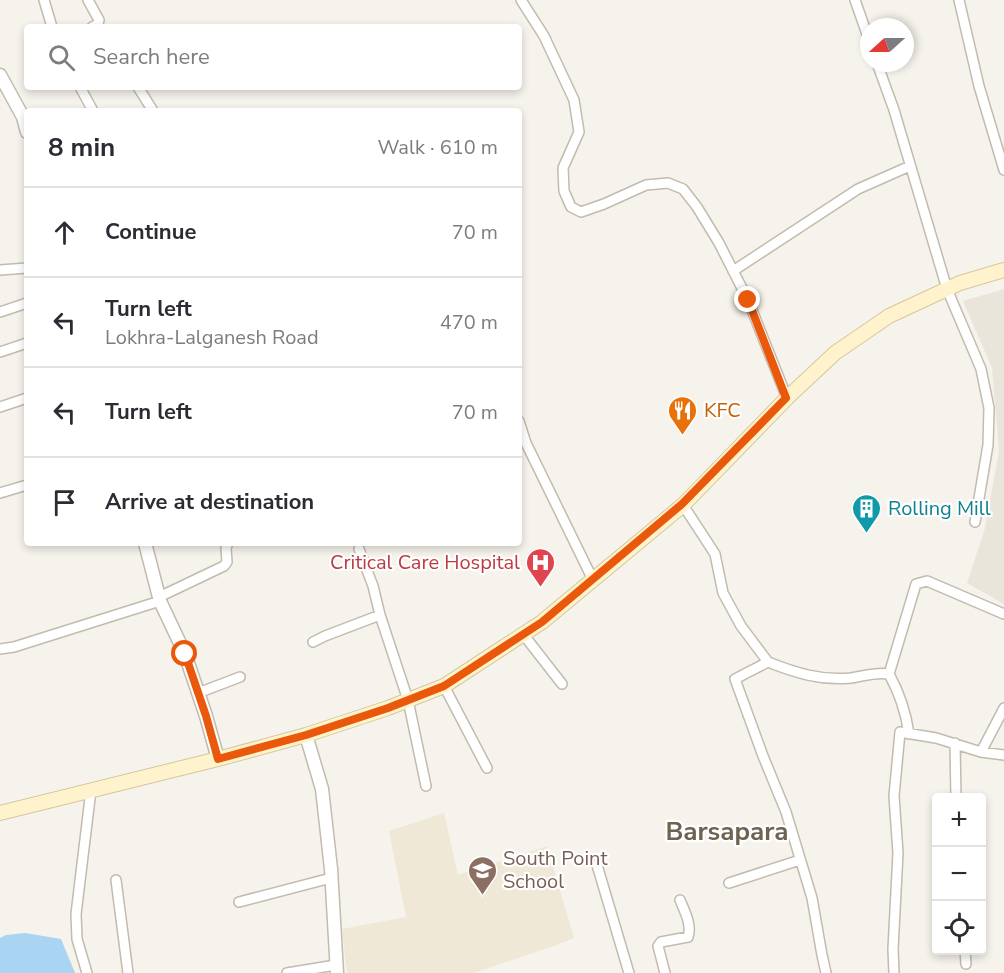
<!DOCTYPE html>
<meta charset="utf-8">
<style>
body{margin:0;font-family:"Nunito Sans",sans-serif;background:#f2f2f3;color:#2b2b33}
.controls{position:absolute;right:18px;bottom:18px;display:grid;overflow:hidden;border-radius:6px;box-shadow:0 3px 9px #0003}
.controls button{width:54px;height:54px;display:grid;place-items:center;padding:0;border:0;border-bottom:2px solid #e1e1e2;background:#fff;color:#2b2b33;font:30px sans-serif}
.compass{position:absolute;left:860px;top:18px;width:54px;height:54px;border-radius:50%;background:#fff;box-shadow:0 3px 9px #0003;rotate:249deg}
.stop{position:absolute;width:18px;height:18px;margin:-14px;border:4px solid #ea580c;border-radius:50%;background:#fff}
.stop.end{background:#ea580c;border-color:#fff;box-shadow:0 2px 6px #0008}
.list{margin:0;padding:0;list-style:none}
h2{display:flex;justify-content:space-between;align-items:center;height:78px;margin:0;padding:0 24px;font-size:26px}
h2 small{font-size:20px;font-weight:400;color:#7c7c81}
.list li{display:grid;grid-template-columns:39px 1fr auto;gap:18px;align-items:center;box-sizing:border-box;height:90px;padding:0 24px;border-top:2px solid #e1e1e2}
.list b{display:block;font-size:22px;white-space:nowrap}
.list p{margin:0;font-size:20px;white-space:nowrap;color:#7c7c81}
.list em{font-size:20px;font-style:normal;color:#7c7c81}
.icon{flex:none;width:33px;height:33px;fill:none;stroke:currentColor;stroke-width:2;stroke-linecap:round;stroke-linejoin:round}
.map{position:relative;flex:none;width:1004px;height:973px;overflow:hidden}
.search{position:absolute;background:#fff;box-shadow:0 3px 9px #0003;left:24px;top:24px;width:498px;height:66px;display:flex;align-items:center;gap:15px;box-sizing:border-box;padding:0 21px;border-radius:6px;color:#7c7c81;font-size:22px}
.panel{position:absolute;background:#fff;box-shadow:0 3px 9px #0003;left:24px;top:108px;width:498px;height:438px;border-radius:6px}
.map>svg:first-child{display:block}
</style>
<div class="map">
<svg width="1004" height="973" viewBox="0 0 1004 973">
<rect width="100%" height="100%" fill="#f6f3ec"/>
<path fill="#eae5da" d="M1004,289V604L967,583L985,528L999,451L992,368L963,301Z"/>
<path fill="#efe8d6" d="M444,813L458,875L547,846L574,938L557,945L474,973H347L342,929L406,917L389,831Z"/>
<path fill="#a9d4f2" d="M25,933L61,939L75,973H0V938L6,935Z"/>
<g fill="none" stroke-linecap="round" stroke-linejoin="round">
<defs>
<path id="minor" d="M44,0L52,27
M88,0L99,20L98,24L92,27
M521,0L544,36L574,100L579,132L563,168L564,191L571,207L581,212L604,204L646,185L668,183L683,189L697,207L719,243L748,300L787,398
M855,0L869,40
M959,0L979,86L1004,170
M877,63L894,110L947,289L981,369L989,408L988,445L975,522
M80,87L93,111
M138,87L153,111
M0,270L27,268
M733,271L858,189L910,166
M0,312L27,303
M0,352L27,343
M0,407L27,398
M519,421L526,443L593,580
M0,493L27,485
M683,505L715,554L723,593L741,626L768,662L735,679L763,756L786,812L812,898L822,955L826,973
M359,549L373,586L380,615L408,700L426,786
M159,597L224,566L227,562L226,548L228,543
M523,634L562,684
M313,642L325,636L380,615
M0,649L14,647L160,601
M768,662C796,673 821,681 851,678C864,676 876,672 889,674C899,692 906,713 909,734
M889,674L916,584L927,581L1004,614
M444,686L487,768
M198,693L240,677
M955,743L956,798
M981,752L1004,708
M597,865L629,973
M116,880L128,973
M729,883L800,860
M239,902L331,878
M965,950L966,964
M87,973L77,939L76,914L91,790
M287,973L336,965
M665,973L658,946L661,942L688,937C692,925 685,912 680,900
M894,973L893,949L898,853L894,796L900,732L936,738L981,752L1004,755"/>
<path id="tertiary" d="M0,75L23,117L27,132
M145,543L160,601L185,654L206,716L218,759
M306,735L322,789L331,869L337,973"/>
<path id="secondary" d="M0,813L218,759L306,735L388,708L444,686L542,622L683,505L787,398L835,353L889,316L960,283L1004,270"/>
</defs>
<use href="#minor" stroke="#c2bbae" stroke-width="12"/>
<use href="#tertiary" stroke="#c2bbae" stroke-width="15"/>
<use href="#secondary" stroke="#d6c79b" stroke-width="16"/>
<use href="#minor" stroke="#fff" stroke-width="9"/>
<use href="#tertiary" stroke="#fff" stroke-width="12"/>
<use href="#secondary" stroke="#fff3cd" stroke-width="14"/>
</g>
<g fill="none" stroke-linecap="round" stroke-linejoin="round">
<path stroke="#ea580c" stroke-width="8" d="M185,654L206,716L218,759L306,735L388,708L444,686L542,622L682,504L786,398L748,300"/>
</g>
<defs>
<symbol id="restaurant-pin" viewBox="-11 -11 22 30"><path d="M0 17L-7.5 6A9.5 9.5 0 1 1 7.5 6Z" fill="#e8710a" stroke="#fff"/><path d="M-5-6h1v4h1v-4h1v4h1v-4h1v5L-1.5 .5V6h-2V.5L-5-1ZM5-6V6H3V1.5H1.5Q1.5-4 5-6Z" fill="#fff"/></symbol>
<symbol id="building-pin" viewBox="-11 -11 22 30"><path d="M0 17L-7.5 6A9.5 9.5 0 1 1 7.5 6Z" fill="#0f9aa8" stroke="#fff"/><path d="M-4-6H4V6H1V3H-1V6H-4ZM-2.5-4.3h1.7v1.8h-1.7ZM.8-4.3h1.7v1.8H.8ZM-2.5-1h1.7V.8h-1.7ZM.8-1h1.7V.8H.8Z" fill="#fff"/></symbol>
<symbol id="hospital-pin" viewBox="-11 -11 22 30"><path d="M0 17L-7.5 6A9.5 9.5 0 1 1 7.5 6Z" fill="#e0444e" stroke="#fff"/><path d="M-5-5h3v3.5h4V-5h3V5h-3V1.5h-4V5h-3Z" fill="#fff"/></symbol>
<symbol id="school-pin" viewBox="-11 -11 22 30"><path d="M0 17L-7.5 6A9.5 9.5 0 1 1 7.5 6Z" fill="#8d6e63" stroke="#fff"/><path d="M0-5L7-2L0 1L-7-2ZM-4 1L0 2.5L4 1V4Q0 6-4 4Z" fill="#fff"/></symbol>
</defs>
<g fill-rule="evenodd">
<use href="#restaurant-pin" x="666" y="394" width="33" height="45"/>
<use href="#building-pin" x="850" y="492" width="33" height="45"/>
<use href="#hospital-pin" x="524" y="546" width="33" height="45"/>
<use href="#school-pin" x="466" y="854" width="33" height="45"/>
</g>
<g text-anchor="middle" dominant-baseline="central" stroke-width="4.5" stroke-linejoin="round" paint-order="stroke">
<g font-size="20" fill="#c56008" stroke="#fff" text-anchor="start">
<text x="704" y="410">KFC</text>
</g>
<g font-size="20" fill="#0d838f" stroke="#fff" text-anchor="start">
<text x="888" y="508">Rolling Mill</text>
</g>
<g font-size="20" fill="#be3a42" stroke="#fff" text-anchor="end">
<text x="520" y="562">Critical Care Hospital</text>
</g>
<g font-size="20" fill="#785e54" stroke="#fff" text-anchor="start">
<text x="503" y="858">South Point<tspan x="503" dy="23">School</tspan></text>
</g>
<g font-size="26" font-weight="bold" fill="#6e6250" stroke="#fff">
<text x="727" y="831">Barsapara</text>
</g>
</g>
</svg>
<div class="controls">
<button>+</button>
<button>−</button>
<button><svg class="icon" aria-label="locate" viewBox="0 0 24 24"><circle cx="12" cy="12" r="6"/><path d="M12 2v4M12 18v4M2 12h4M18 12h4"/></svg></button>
</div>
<svg class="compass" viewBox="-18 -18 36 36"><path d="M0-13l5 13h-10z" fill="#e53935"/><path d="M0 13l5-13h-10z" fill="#7c7c81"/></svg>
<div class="stop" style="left:185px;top:654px"></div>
<div class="stop end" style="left:748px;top:300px"></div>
<div class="search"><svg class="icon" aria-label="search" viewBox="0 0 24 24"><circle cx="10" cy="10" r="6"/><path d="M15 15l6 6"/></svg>Search here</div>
<section class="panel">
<h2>8 min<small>Walk · 610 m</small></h2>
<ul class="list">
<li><svg class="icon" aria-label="ahead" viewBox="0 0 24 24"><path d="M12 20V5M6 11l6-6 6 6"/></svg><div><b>Continue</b></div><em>70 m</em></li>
<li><svg class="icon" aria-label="left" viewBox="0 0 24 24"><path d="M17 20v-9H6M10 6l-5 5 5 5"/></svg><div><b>Turn left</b><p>Lokhra-Lalganesh Road</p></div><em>470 m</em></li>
<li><svg class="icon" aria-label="left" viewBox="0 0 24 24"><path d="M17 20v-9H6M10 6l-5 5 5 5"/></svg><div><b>Turn left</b></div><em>70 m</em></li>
<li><svg class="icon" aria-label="arrive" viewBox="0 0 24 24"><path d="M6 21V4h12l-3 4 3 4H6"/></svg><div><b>Arrive at destination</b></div></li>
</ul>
</section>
</div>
